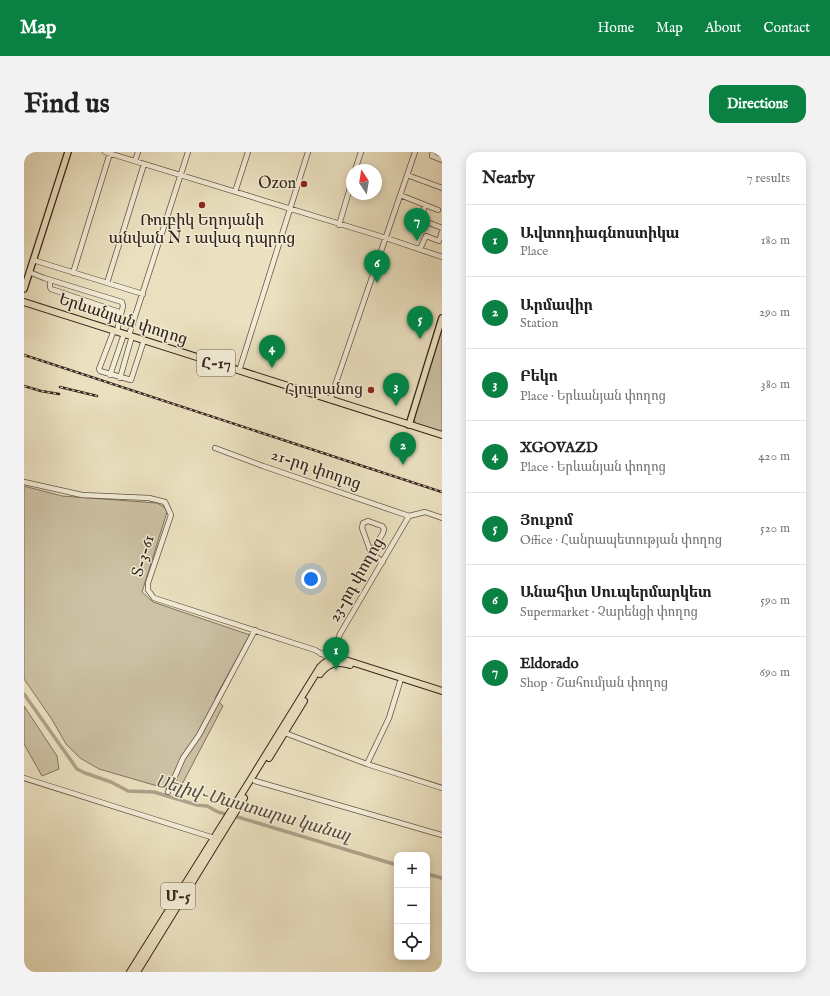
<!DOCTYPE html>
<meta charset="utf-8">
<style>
body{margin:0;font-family:"IM FELL English","Noto Serif Armenian",serif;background:#f2f2f2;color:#222}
.controls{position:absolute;right:12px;bottom:12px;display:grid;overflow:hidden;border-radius:8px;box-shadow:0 2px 10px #0003}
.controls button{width:36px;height:36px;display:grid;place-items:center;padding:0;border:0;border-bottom:1px solid #e0e0e0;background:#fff;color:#222;font:20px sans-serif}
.compass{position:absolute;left:322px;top:12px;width:36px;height:36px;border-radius:50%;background:#fff;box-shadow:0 2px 10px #0003;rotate:348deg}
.you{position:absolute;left:287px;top:427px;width:14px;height:14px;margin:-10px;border:3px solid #fff;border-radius:50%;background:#1a73e8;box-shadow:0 0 0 6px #1a73e833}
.badge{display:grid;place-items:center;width:26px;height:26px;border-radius:50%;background:#0b8043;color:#fff;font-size:13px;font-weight:700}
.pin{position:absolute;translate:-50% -33px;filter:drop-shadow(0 1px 2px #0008)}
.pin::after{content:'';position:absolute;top:21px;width:14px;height:12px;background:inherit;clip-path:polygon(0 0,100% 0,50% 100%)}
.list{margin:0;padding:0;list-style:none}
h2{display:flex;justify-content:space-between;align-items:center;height:52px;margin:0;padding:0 16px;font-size:17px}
h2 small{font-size:13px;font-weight:400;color:#767676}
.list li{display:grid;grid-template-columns:26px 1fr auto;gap:12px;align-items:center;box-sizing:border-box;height:72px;padding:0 16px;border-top:1px solid #e0e0e0}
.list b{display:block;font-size:15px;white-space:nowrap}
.list p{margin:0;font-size:13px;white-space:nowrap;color:#767676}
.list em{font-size:13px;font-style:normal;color:#767676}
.icon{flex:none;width:22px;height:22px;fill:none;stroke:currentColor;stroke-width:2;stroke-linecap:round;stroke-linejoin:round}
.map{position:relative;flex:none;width:418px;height:820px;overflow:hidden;border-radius:12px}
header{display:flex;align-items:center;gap:24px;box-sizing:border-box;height:56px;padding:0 20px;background:#0b8043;color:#fff}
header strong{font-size:19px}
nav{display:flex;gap:22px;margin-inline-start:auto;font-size:14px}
.intro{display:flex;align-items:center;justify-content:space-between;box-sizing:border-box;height:96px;padding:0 24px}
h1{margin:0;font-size:28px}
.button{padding:10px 18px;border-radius:12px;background:#0b8043;color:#fff;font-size:14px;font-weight:700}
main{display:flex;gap:24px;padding:0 24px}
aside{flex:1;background:#fff;border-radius:12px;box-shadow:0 2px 10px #0003}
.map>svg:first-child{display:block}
</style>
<header>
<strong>Map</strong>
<nav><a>Home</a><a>Map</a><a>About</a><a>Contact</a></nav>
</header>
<div class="intro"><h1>Find us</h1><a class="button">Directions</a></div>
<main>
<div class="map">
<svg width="418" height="820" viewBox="0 0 418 820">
<rect width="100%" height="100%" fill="#ebe1c0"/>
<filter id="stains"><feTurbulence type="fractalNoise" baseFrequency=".005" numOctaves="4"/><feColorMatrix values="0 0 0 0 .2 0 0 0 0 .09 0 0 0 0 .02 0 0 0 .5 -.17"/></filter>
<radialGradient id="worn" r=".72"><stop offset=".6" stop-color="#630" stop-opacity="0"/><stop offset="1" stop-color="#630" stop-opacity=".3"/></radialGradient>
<path fill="#ccc1a4" stroke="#827260" d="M418,171V280L392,272L389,265Z
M0,334L38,344L133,351L140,355L143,360L118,440L129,450L226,483L191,546L199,554L154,640L75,617L56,606L42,592L27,566L0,527Z
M0,554L33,604L35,617L18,624L0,592Z"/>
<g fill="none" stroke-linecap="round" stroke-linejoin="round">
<path stroke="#aea189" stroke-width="3.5" d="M0,542L53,617L61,621L87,630L104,639L130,640L173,653L183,654L194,660L217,666L373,713
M403,722L418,726"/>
<defs>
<path id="minor" d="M81,0L362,86L418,105
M409,0L408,4L418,8
M111,9L114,0
M331,18L337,0
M383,23L418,36
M211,40L224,0
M376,43L414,58
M401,53L397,67L398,68L418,76
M315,73L328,29
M396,97L402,84L415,89L418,80
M9,108L119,142
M5,120L20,126L98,150L99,154L97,162
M49,121L86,1
M26,128V135L27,137L95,160L97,162L93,179
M83,131L120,12
M90,178L75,217L76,219L107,228L120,188
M105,183L164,0
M215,219L284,0
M86,223L100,182
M96,226L108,184
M306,248L391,0
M191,296L239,314L385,364
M0,330L58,343L125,346L141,350L147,363L124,431V438L130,446L291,498L307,507L316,482L385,364
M385,364L401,360L418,366
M347,401L359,381L360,377L358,374L344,369L339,371L338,376L347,401L359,410
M313,493L315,501L320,507
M297,502L302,501L311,494
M261,581L343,612L418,636
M343,612L365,566L376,530
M0,626L190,686
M231,629L418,683
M144,640L159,606L175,583L231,478"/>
<path id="major" d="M0,137L44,0
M385,273L418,166"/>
<path id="highway" d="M0,150L418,283
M296,522C304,511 313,509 326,513
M245,606L280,549
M106,820L225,630L296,515C302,509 307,506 315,506L418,539
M113,820L220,646"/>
</defs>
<use href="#minor" stroke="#645346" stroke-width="6"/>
<use href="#major" stroke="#37241d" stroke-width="8"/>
<use href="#highway" stroke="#37241d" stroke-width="8"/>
<use href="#minor" stroke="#f2ecd6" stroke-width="4.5"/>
<use href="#major" stroke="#ebe1c0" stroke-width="5.5"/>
<use href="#highway" stroke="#ebe1c0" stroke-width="6"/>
<defs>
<path id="rail" d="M0,203L418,340
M0,234L17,239L35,242
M36,235L73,244"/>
</defs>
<use href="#rail" stroke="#37241d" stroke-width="2.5"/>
<use href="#rail" stroke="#f2ecd6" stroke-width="1" stroke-dasharray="3" stroke-linecap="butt"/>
</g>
<g fill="#8f2418" stroke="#f2ecd6" stroke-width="1.5">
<circle cx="280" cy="32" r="4"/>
<circle cx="178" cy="53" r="4"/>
<circle cx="347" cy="238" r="4"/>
</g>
<g text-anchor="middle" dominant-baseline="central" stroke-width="3" stroke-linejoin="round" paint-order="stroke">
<g fill="#f2ecd6" stroke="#6f6054" stroke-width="1">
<rect x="173" y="198" width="38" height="26" rx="3"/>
<rect x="137" y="731" width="34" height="26" rx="3"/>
</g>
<g font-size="15" font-weight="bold" fill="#37241d">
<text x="192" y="211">Հ-17</text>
<text x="154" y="744">Մ-5</text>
</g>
<g font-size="16" fill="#37241d" stroke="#f2ecd6" text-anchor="end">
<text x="272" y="32">Ozon</text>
<text x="178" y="69" text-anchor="middle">Ռուբիկ Եղոյանի<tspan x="178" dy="18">անվան N 1 ավագ դպրոց</tspan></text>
<text x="339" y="238">Հյուրանոց</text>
</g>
<g font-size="16" fill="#37241d" stroke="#f2ecd6">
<text transform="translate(99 168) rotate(18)">Երևանյան փողոց</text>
<text transform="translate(292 318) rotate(19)">21-րդ փողոց</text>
<text transform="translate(120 404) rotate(-73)">Տ-3-61</text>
<text transform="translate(333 428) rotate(-60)">23-րդ փողոց</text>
</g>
<g font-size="17" font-style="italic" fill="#5b4a3d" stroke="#f2ecd6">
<text transform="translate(229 657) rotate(16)">Սելիվ֊Մաստարա կանալ</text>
</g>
</g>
<rect width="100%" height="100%" filter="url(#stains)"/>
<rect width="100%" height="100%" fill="url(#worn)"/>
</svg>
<div class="controls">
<button>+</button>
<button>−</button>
<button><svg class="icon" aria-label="locate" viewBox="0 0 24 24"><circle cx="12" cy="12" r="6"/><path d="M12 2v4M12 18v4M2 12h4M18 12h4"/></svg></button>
</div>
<svg class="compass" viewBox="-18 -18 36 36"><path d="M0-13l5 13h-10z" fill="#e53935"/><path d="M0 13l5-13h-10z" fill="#767676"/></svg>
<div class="you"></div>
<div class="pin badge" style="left:312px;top:518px">1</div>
<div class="pin badge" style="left:379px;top:313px">2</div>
<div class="pin badge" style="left:372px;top:254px">3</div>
<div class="pin badge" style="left:248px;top:216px">4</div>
<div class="pin badge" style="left:396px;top:187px">5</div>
<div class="pin badge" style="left:353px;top:131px">6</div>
<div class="pin badge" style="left:393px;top:89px">7</div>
</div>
<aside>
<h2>Nearby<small>7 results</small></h2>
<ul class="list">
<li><span class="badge">1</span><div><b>Ավտոդիագնոստիկա</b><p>Place</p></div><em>180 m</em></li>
<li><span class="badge">2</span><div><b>Արմավիր</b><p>Station</p></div><em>290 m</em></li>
<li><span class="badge">3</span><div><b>Բեկո</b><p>Place · Երևանյան փողոց</p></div><em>380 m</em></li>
<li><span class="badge">4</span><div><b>XGOVAZD</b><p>Place · Երևանյան փողոց</p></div><em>420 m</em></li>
<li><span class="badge">5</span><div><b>Յուքոմ</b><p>Office · Հանրապետության փողոց</p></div><em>520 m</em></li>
<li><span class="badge">6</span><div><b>Անահիտ Սուպերմարկետ</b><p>Supermarket · Չարենցի փողոց</p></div><em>590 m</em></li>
<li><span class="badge">7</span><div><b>Eldorado</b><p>Shop · Շահումյան փողոց</p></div><em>690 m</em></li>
</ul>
</aside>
</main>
